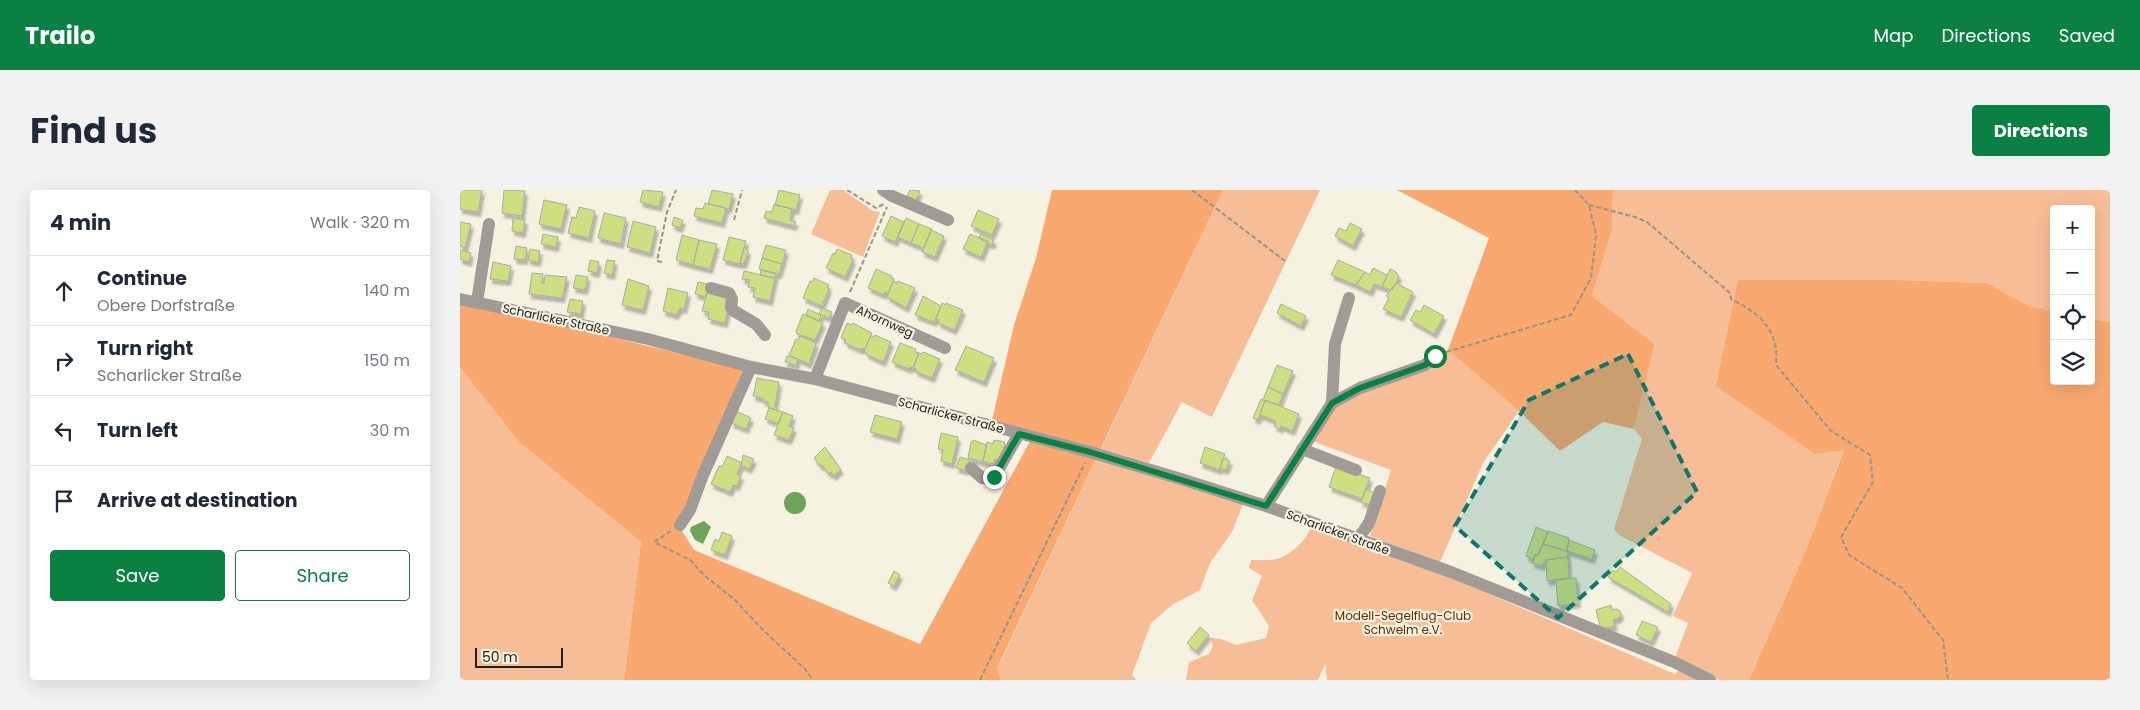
<!DOCTYPE html>
<meta charset="utf-8">
<style>
body{margin:0;font-family:Poppins,sans-serif;background:#f2f2f3;color:#1f2937}
.controls{position:absolute;right:15px;top:15px;display:grid;overflow:hidden;border-radius:5px;box-shadow:0 5px 20px #0002}
.controls button{width:45px;height:45px;display:grid;place-items:center;padding:0;border:0;border-bottom:1px solid #e0e1e3;background:#fff;color:#1f2937;font:25px sans-serif}
.scale{position:absolute;left:15px;bottom:12px;width:88px;box-sizing:border-box;padding-left:5px;border:2px solid #21201a;border-top:0;font-size:14px;line-height:18px;white-space:nowrap;color:#21201a;-webkit-text-stroke:4px #f6f2e1;paint-order:stroke}
.stop{position:absolute;width:15px;height:15px;margin:-11px;border:4px solid #0b8043;border-radius:50%;background:#fff}
.stop.end{background:#0b8043;border-color:#fff;box-shadow:0 1px 5px #0008}
.list{margin:0;padding:0;list-style:none}
h2{display:flex;justify-content:space-between;align-items:center;height:65px;margin:0;padding:0 20px;font-size:21px}
h2 small{font-size:16px;font-weight:400;color:#747a83}
.list li{display:grid;grid-template-columns:32px 1fr auto;gap:15px;align-items:center;box-sizing:border-box;height:70px;padding:0 20px;border-top:1px solid #e0e1e3}
.list b{display:block;font-size:19px;white-space:nowrap}
.list p{margin:0;font-size:16px;white-space:nowrap;color:#747a83}
.list em{font-size:16px;font-style:normal;color:#747a83}
.actions{display:flex;gap:10px;padding:15px 20px}
.actions a{flex:1;padding:11px 0;border:1px solid #0b8043;border-radius:5px;text-align:center;font-size:18px;color:#0b8043}
.actions .main{background:#0b8043;color:#fff}
.icon{flex:none;width:28px;height:28px;fill:none;stroke:currentColor;stroke-width:2;stroke-linecap:round;stroke-linejoin:round}
.map{position:relative;flex:none;width:1650px;height:490px;overflow:hidden;border-radius:5px}
header{display:flex;align-items:center;gap:30px;box-sizing:border-box;height:70px;padding:0 25px;background:#0b8043;color:#fff}
header strong{font-size:24px}
nav{display:flex;gap:28px;margin-inline-start:auto;font-size:18px}
.intro{display:flex;align-items:center;justify-content:space-between;box-sizing:border-box;height:120px;padding:0 30px}
h1{margin:0;font-size:35px}
.button{padding:12px 22px;border-radius:5px;background:#0b8043;color:#fff;font-size:18px;font-weight:700}
main{display:flex;gap:30px;padding:0 30px}
aside{flex:1;background:#fff;border-radius:5px;box-shadow:0 5px 20px #0002}
.map>svg:first-child{display:block}
</style>
<header>
<strong>Trailo</strong>
<nav><a>Map</a><a>Directions</a><a>Saved</a></nav>
</header>
<div class="intro"><h1>Find us</h1><a class="button">Directions</a></div>
<main>
<aside>
<h2>4 min<small>Walk · 320 m</small></h2>
<ul class="list">
<li><svg class="icon" aria-label="ahead" viewBox="0 0 24 24"><path d="M12 20V5M6 11l6-6 6 6"/></svg><div><b>Continue</b><p>Obere Dorfstraße</p></div><em>140 m</em></li>
<li><svg class="icon" aria-label="right" viewBox="0 0 24 24"><path d="M7 20v-9h11M14 6l5 5-5 5"/></svg><div><b>Turn right</b><p>Scharlicker Straße</p></div><em>150 m</em></li>
<li><svg class="icon" aria-label="left" viewBox="0 0 24 24"><path d="M17 20v-9H6M10 6l-5 5 5 5"/></svg><div><b>Turn left</b></div><em>30 m</em></li>
<li><svg class="icon" aria-label="arrive" viewBox="0 0 24 24"><path d="M6 21V4h12l-3 4 3 4H6"/></svg><div><b>Arrive at destination</b></div></li>
</ul>
<div class="actions"><a class="main">Save</a><a>Share</a></div>
</aside>
<div class="map">
<svg width="1650" height="490" viewBox="0 0 1650 490">
<defs>
<filter id="shadow"><feDropShadow dx="2.5" dy="4.5" stdDeviation="1" flood-color="#0004"/></filter>
</defs>
<rect width="100%" height="100%" fill="#f6f2e1"/>
<path fill="#f7bd96" d="M370,0H383L413,21L420,22L403,67L351,44Z
M763,0H860L752,227L722,212L689,273L641,259Z
M1153,0H1650V132L1631,129V19H1594V121L1571,117L1527,93L1437,90H1278L1384,259L1347,357L1289,490H1259L1215,468L1228,433L1213,426L1232,383L1159,345L1154,339L1182,249L1174,239L1193,155L1132,106L1152,40Z
M988,160L1059,221L1023,273L980,372L910,346L931,280L852,251L874,216L898,202L981,172Z
M0,178L60,253L181,352L164,490H0Z
M636,269L783,314L772,342L750,373L740,400L712,415L691,433L672,485L676,490H541L537,479Z
M851,337L910,360L994,389L1215,484L1220,479L1238,490H867L865,474L858,490H726L729,472L749,464L753,456L751,448L761,449L776,455L806,448L809,436L792,410L802,386L789,378L791,370C800,370 812,371 820,368C833,362 846,351 851,337Z"/>
<path fill="#f9a870" d="M592,0H763L537,478L541,490H164L181,352L60,253L0,178V113L101,135L283,179L229,312L217,333L234,360L460,454L575,242L532,230L554,135L576,68Z
M937,0H1153L1152,40L1132,106L1194,154L1174,239L1143,232L1100,261L1059,221L988,160L1029,48Z
M1278,90H1437L1527,93L1571,117L1594,121V191H1631V129L1650,132V490H1289L1347,357L1384,260L1355,264L1256,196Z"/>
<path fill="#6da45a" d="M324 313a11 11 0 1 1 22 0a11 11 0 1 1-22 0Z
M244,331L251,337L243,354L235,350L230,341L231,337Z"/>
<path fill="#cedf82" stroke="#a9ad9d" filter="url(#shadow)" d="M0,0H22L18,22L0,19Z
M44,0L65,1L62,26L42,23Z
M183,0L203,2L199,17L180,12Z
M252,0L273,4L269,19L248,14Z
M319,0L340,5L336,20L315,15Z
M450,0L460,1L456,10L447,6Z
M84,10L107,15L101,39L79,34Z
M245,13L266,18L262,33L234,26L236,18L243,19Z
M314,14L332,19L330,30L336,32L334,36L304,28L306,21L312,22Z
M119,17L135,21L129,48L108,43L112,27L116,28Z
M518,20L539,29L532,45L511,36Z
M144,23L166,28L161,54L138,48Z
M431,26L444,32L435,52L422,46Z
M214,27L223,30L220,38L212,35Z
M53,28L65,30L63,43L52,41Z
M446,28L459,34L451,53L438,47Z
M173,31L196,37L190,63L167,57Z
M0,32L11,34L5,58L0,56Z
M890,33L902,39L893,56L875,46L879,38L886,41Z
M459,34L472,39L464,58L451,53Z
M471,40L484,46L475,67L462,62Z
M83,44L98,47L96,57L81,54Z
M510,44L528,51L521,67L503,59Z
M521,44L534,50L532,55L519,48Z
M222,45L239,50L233,75L216,70Z
M269,47L286,51L280,74L263,70Z
M239,50L257,54L250,79L233,75Z
M306,55L326,60L322,74L302,68Z
M56,56L67,58L65,70L54,69Z
M284,57L288,61L284,74L280,73Z
M70,59L80,61L78,72L68,70Z
M377,59L392,65L391,69L393,70L385,87L366,78L373,63L375,64Z
M0,60L11,63L9,72L0,69Z
M302,68L322,74L319,84L299,79Z
M130,70L139,72L137,83L128,81Z
M147,70L155,71L152,85L144,83Z
M878,70L905,82L896,95L871,85Z
M33,72L51,76L48,91L30,89Z
M913,78L927,85L922,97L914,94L910,102L896,95L905,82L910,85Z
M416,79L432,86L431,88L434,89L428,104L425,102L424,105L408,98Z
M930,79L936,82L939,87L932,100L922,97Z
M301,80L316,84L315,88L300,85Z
M284,81L315,88L310,111L293,107L295,98L288,97L290,90L282,89Z
M72,83L83,84L82,93L84,94L85,85L107,87L102,108L69,104Z
M116,85L128,87L125,100L113,98Z
M354,88L369,95L367,98L369,99L362,116L343,108L350,91L352,92Z
M168,89L189,96L183,120L162,115Z
M433,91L437,93L438,91L455,98L446,118L427,107Z
M238,92L248,94L246,107L235,104Z
M936,93L953,102L941,127L923,119L929,108L926,106Z
M208,98L228,103L224,119L220,118L216,125L203,121Z
M247,103L270,109L265,133L248,129L249,122L242,121Z
M463,106L481,116L474,132L455,125Z
M110,109L123,111L121,124L107,122Z
M482,113L486,115V113L503,120L494,140L478,133L479,130L476,129Z
M821,114L846,126L841,136L817,123Z
M964,115L984,126L974,144L950,130L956,120L960,122Z
M362,118L372,122L369,128L359,124Z
M348,119L361,125L359,131L346,125Z
M343,124L363,133L355,150L337,144L336,141Z
M387,133L392,135L393,133L412,143L405,159L402,158L401,160L385,153L386,150L381,148Z
M415,145L431,152L423,172L406,164L407,163L404,161L411,146L414,147Z
M340,146L356,153L349,174L329,165L336,149L338,150Z
M440,153L456,159L455,162L459,163L453,178L450,177L449,179L432,172Z
M506,156L534,168L524,192L495,180Z
M463,162L480,169L472,188L455,181L456,179L453,178L459,163L462,164Z
M327,166L338,169L336,175L325,172Z
M817,175L833,181L823,204L808,197Z
M297,188L319,192L315,216L317,220L308,217V212L303,211L304,209L293,206Z
M808,197L823,204L819,215L803,210Z
M801,209L805,211L798,230L793,228Z
M805,210L839,224L832,241L821,236L820,239L814,236L816,231L800,225Z
M309,218L323,222L318,233L305,229Z
M276,221L291,228L286,239L271,233Z
M323,222L333,226L329,236L334,238L329,250L314,245Z
M415,225L442,232L437,249L410,242Z
M481,243L498,247L492,274L481,271L483,260L478,259Z
M514,250L526,255L523,272L508,268L511,252Z
M534,250L545,252L541,270L535,269L534,274L523,272L527,252L533,254Z
M365,257L381,280L373,286L371,282L369,284L362,275L360,276L354,268Z
M745,257L765,264L759,280L740,273Z
M283,265L294,269L289,279L281,275Z
M267,266L282,273L277,284L281,286L277,296L273,295L270,302L251,294L259,276L262,277Z
M500,267L510,270L506,281L496,278Z
M763,268L770,271L766,280L760,278Z
M876,276L910,288L902,309L869,297Z
M906,299L917,304L913,316L901,312Z
M1076,337L1088,342L1078,365H1075L1074,370L1066,366Z
M1088,341L1109,348L1107,361L1083,354Z
M262,342L272,346L265,365L251,360L255,349L259,351Z
M1109,350L1135,360L1132,369L1107,361Z
M1083,354L1107,361L1108,367L1086,370L1082,376L1072,373L1075,365H1078Z
M1108,367L1109,388L1087,391L1086,370Z
M1160,377L1211,414L1208,422L1148,387L1153,380L1156,382Z
M434,381L440,385L434,396L428,393Z
M1116,388L1118,413L1098,416L1096,390Z
M1151,415L1152,420L1156,419L1160,421L1161,425L1159,428L1153,430L1155,436L1141,439L1136,420Z
M1182,431L1198,437L1191,452L1176,445Z
M740,437L749,445L736,461L727,453Z"/>
<g fill="none" stroke-linecap="round" stroke-linejoin="round">
<path stroke="#979589" stroke-width="2" stroke-dasharray="5 2.5" stroke-linecap="butt" d="M387,0L416,18L424,14
M732,0L825,71
M1129,15L1175,27L1187,32L1270,103L1271,109C1301,124 1319,140 1316,175L1371,241L1410,265L1413,292L1381,347L1389,365L1442,398L1483,450L1488,490
M274,30L282,0
M202,72L197,71L207,22L216,0
M390,102L427,17
M986,162L1111,125L1131,88L1136,45L1129,15L1115,0
M211,341L194,352L230,370L244,385L275,410L303,440L345,479L353,490
M520,490L625,273"/>
<path stroke="#a09b95" stroke-width="12" d="M423,0L432,6L488,30
M251,98L269,103L272,109L271,118L274,121L296,134L305,145
M0,109L188,149L291,177L355,189L630,262L721,289L806,316L991,382L1214,472L1250,490
M17,112L29,34
M355,189L385,113L485,158
M872,213L875,154L889,108
M842,259L896,280
M511,278L522,288L530,289L534,287L559,244
M806,316L872,213L900,198L965,175L975,166
M220,335L230,320L243,285L291,177
M898,349L909,333L920,301"/>
</g>
<g fill="none" stroke-linecap="round" stroke-linejoin="round">
<path stroke="#0b8043" stroke-width="6" d="M534,287L559,244L630,262L806,316L872,213L900,198L965,175L975,166"/>
</g>
<path fill="#0f766e" fill-opacity="0.2" stroke="#0f766e" stroke-width="4" stroke-dasharray="10 6" stroke-linejoin="round" d="M1168,164L1237,302L1098,428L995,336L1069,210Z"/>
<g text-anchor="middle" dominant-baseline="central" stroke-width="4.5" stroke-linejoin="round" paint-order="stroke">
<g font-size="12" fill="#21201a" stroke="#f6f2e1">
<text transform="translate(96 129) rotate(12)">Scharlicker Straße</text>
<text transform="translate(425 131) rotate(24)">Ahornweg</text>
<text transform="translate(491 225) rotate(15)">Scharlicker Straße</text>
<text transform="translate(878 342) rotate(20)">Scharlicker Straße</text>
</g>
<g font-size="12" fill="#5f2d00" stroke="#f6f2e1">
<text x="943" y="425">Modell-Segelflug-Club<tspan x="943" dy="14">Schwelm e.V.</tspan></text>
</g>
</g>
</svg>
<div class="controls">
<button>+</button>
<button>−</button>
<button><svg class="icon" aria-label="locate" viewBox="0 0 24 24"><circle cx="12" cy="12" r="6"/><path d="M12 2v4M12 18v4M2 12h4M18 12h4"/></svg></button>
<button><svg class="icon" aria-label="layers" viewBox="0 0 24 24"><path d="M12 4l9 5-9 5-9-5zM3 14l9 5 9-5"/></svg></button>
</div>
<div class="scale">50 m</div>
<div class="stop" style="left:975px;top:166px"></div>
<div class="stop end" style="left:534px;top:287px"></div>
</div>
</main>
